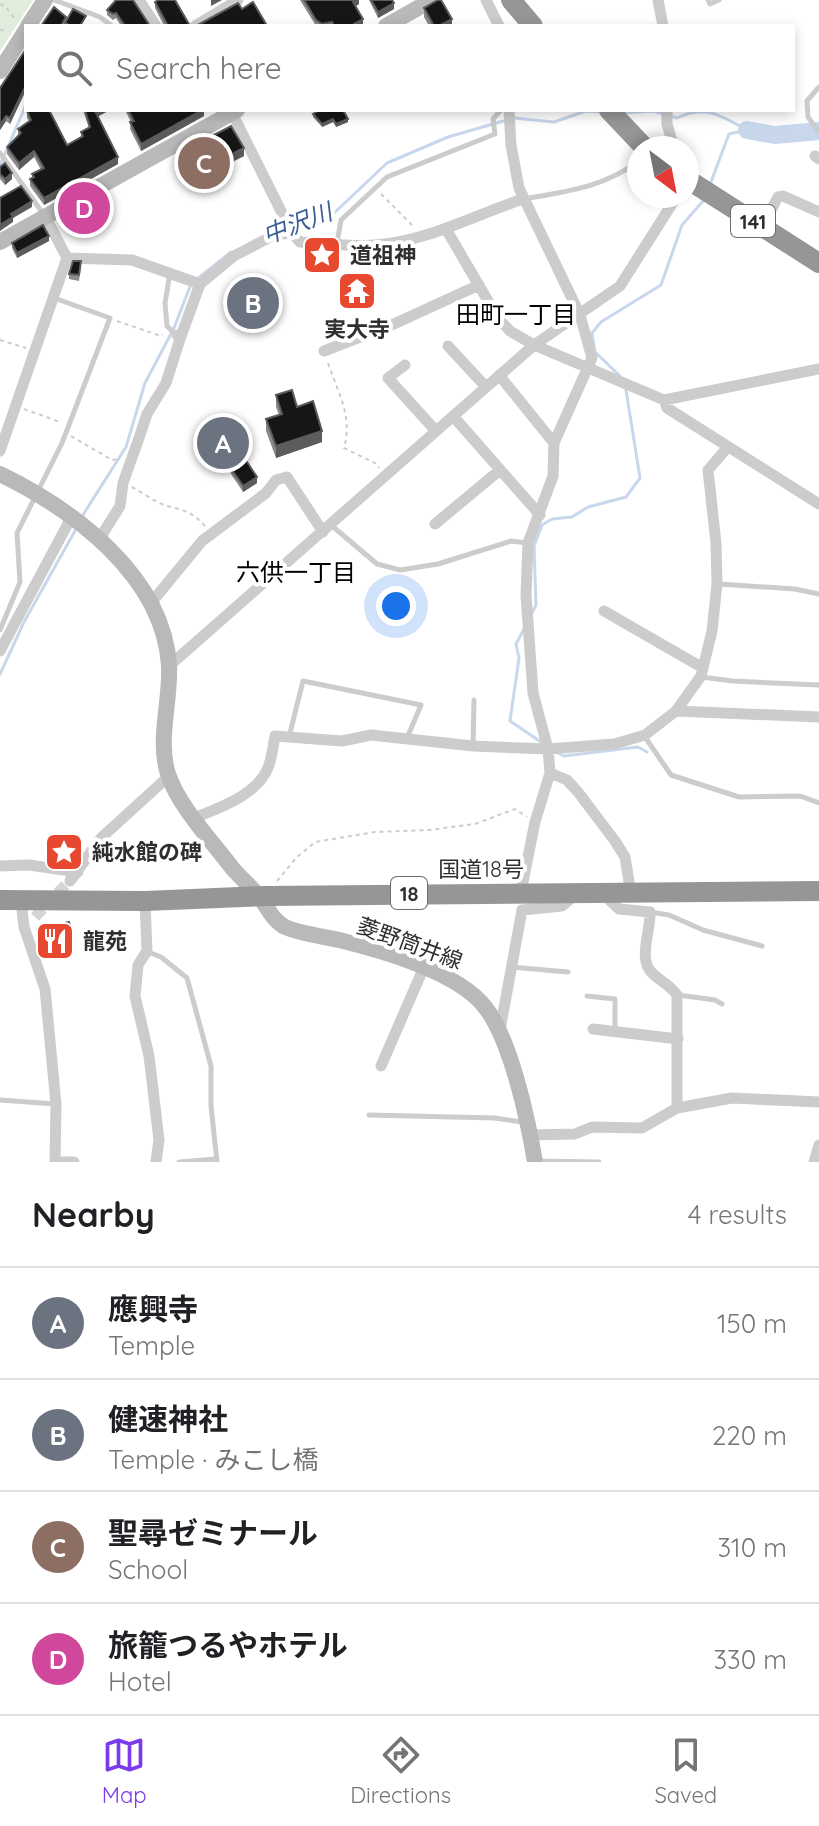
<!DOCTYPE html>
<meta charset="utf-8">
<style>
body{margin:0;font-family:Quicksand,"Noto Sans JP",sans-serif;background:#f6f6f6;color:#202124}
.compass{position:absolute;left:627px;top:136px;width:72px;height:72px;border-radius:50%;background:#fff;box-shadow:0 4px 12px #0003;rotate:148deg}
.you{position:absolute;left:396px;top:606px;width:28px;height:28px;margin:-20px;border:6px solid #fff;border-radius:50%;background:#1a73e8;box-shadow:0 0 0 12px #1a73e833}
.badge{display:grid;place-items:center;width:52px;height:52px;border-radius:50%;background:#7c3aed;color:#fff;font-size:26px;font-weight:700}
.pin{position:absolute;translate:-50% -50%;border:4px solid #fff;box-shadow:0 2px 8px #0006}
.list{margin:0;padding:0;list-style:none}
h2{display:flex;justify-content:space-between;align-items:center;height:104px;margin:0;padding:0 32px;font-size:34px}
h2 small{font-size:26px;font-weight:400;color:#757577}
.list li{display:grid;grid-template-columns:52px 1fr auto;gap:24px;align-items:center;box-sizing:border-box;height:112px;padding:0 32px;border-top:2px solid #e0e0e0}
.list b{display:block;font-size:30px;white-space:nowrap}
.list p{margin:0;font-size:26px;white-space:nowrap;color:#757577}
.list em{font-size:26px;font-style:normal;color:#757577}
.icon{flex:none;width:44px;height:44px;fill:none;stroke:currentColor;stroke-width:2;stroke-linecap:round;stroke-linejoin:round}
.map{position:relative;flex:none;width:819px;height:1162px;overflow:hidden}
.search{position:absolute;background:#fff;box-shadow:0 4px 12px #0003;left:24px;right:24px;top:24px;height:88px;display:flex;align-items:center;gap:20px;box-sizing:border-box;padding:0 28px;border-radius:0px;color:#757577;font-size:30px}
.sheet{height:552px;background:#fff}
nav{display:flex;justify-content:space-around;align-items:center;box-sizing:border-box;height:112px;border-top:2px solid #e0e0e0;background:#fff;font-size:22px;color:#757577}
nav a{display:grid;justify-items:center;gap:4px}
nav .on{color:#7c3aed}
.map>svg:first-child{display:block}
</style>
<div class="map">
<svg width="819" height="1162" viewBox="0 0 819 1162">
<rect width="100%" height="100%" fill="#fff"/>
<path fill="#e2ecdd" d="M0,0H33L0,51Z"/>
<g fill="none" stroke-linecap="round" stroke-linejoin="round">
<path stroke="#c9d7ed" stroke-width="3" d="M624,113L653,111L664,114
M671,116L677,118C706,104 721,116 747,130
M514,118L554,122L586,111L600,112
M0,165L26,105
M711,182L729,134L747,130
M292,222L331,216L387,163L448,137L507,120
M270,231L285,225
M197,279L231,252
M620,376L595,352L592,333L601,322L661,285L682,225L704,200
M81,518L126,447L145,383L174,328L191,284
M531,615L536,605L534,546L542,525L552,519L572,517L588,507L626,497L640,478L626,390
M524,629L516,644L519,658L510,721L541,742
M0,674L24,622L76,529
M558,753L564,756L638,747L647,752"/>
<path stroke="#c9d7ed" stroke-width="18" d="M747,130L775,135L819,131"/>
<path stroke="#d5d5d5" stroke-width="11" stroke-dasharray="11 5.5" stroke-linecap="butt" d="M35,917L76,874"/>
<path stroke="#ccc" stroke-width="2" stroke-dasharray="4 4" stroke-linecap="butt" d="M0,4L6,7L15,19
M0,29L7,33
M381,194L413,226
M117,321L161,336L162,334
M0,340L26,348
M328,363C338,393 353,416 344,448L377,464L379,468
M24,409L60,422
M71,436L112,460L118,459
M132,487C143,493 155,502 167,506C186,511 191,511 206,527
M277,881L296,858L315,842L375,832L429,830L475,824L515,809L527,817"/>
<path stroke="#ccc" stroke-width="5" d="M54,0L100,17L112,26
M708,0L710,4L719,0
M819,87L807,101L808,117L819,132
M0,153L44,215
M524,199C568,191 602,188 639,161
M337,243L341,220L387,177L495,134L493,119L501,110
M170,273L165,303L167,326L176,335
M331,525L377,564L400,570L438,564L511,541L527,543
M718,584L795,589L819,594
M0,630L20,582L17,533L62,443L110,318L54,298
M702,677L732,681L819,685
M289,737L303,681L421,705L407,738
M645,737L671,775L739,797L800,796L819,803
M473,745L474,700
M650,912L669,915L703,930L762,946
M148,952L161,957L187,978L211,1066V1106L217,1162
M511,967L568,972
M678,995L715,1000L722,1004
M587,996L615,999V1031
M0,1100L55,1104
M369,1115L494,1118L522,1122
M536,1161L599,1162
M179,1162L216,1159"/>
<path stroke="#ccc" stroke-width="11" d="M139,0L156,26
M486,0L499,26
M658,0L663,26
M195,26L238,0
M509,110L511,145L519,188L580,315L592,358L554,443L553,476L528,543L526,595L533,693L548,749L550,773L535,822L521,892
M667,110V124L674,148
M232,113L292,233L300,242C324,243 350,247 375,245C426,242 474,215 523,199
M815,156L819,159
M762,227L778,197L783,196L819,212
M446,229L498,318L510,331L534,345L664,400L819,369
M67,258L132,260L200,284
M180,339L200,284L234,256L274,235L292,233
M448,346L486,387
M324,351L396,323L479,285
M405,365L388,378L436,431
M499,375L554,443
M664,400L667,408L819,504
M453,416L540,515
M0,451L67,258L45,216
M435,524L500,470
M100,538L120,506L123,483L139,438L147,414L166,383L180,339L177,335
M151,603L202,541L266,493L276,480L287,477L323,532
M604,611L703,668
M0,651L71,518
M169,666L534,345L620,286L677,196
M676,711L819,717
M550,773L567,780L578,792L615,841L625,857L631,894
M194,818C219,808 257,795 268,768C272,758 273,746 275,736L342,741L371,735L473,746L548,749L614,744L645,735L676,711L701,676L703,668L712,631L717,584L716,543L708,470L727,448
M0,866L29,865L78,872
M70,881L101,838L169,776
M604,895L619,909L650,912C651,931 637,960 653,974C662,982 670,985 677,995V1108
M21,901L24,927L45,989L56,1104L55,1161
M145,901L147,951L138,965L135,996L149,1056L159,1140L156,1162
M593,1029L678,1039
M500,1030L522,910L562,906L575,895
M381,1066L424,967
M530,1135L575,1134L592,1127L642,1128L677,1108L732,1098L819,1102
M55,1162H74
M814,1162L819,1145"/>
<path stroke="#b9b9b9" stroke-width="16" d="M28,26L45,0
M386,26L432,0
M0,71L26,30
M0,242L237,110
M0,474C74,510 163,576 169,665C171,701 157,739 168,774C179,807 212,841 233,869C241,878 250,886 258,895C267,906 272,920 285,927C301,934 322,936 339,940C381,950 458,972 485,1007C511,1040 528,1120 535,1162"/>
<path stroke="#969696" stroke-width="20" d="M511,0L533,26
M609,110L645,148
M687,179L819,263
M0,900L145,901L265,896L819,891"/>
</g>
<path fill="#8a8a8a" d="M300,0H359V4L355,6L363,25L316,26Z
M369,0H392L394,9L378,18Z
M155,2L190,26H164L155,8Z
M424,8L452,26H429L424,17Z
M107,10L149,25L150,26H121L116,18L113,20L107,15Z
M26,49V90L10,124L6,121L0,130V88Z
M83,110H110L98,116L118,164L44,205L30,186V179L32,178V174L41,170L34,157L19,170L7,154V147L18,135V129L29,121L27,118V111L67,145L81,138V132L89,128Z
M125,110H204V116L141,151L130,129L131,122Z
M313,114L348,122L336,127L333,122L322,127L313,117Z
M210,137L244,156L202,177L193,162V154L210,144Z
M0,167L12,179L5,185L0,179Z
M49,241L17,258L12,248V243Z
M81,267L79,281L69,279V274Z
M276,395L297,407L322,442L276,458L266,431V419L279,415L276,407Z
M231,468L257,483L243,492L231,474Z
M37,930L73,944L42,953L37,938Z"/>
<path fill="#5c5c5c" d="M211,0H222L211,6Z
M355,0H359V4L353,8V2Z
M394,3V9L378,18V12Z
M363,19V25L354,26V24Z
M452,19V26H439Z
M26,85V90L10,124V118Z
M97,110H110L95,118V111Z
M202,110H204V116L141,151V144Z
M6,116V121L0,130V125Z
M333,119V122L322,127V124Z
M348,119V122L336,127V124Z
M244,148V156L202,177V169Z
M34,151V157L19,170V163Z
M118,157V164L44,205V198Z
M12,173V179L5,185V179Z
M32,201V207L13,218V222L0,231V225L11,214Z
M49,236V241L17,258V253Z
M322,431V442L276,458V446Z
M257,477V483L243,492V486Z
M73,936V944L42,953V944Z"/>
<path fill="#161616" stroke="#5c5c5c" stroke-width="2" d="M116,0H133L150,26H125L116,13L113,14L107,10Z
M158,0H175L190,26H168L155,2Z
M304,0H355L353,2L363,19L354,24L355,26H334L332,22L322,24L316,20Z
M371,0H392L394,3L378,12Z
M438,0H441L452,19L439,26H434L424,8Z
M253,2L266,24L263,26H196L238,3L242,9Z
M54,7L66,17L61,26H41Z
M73,9L86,16L80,26H71L65,23Z
M26,49V85L10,118L6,116L0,125V88Z
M29,110H49L67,145L83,136L81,132L90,127L85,110H97L95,111L118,157L44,198L30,179L34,177L32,174L44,168L34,151L19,163L7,147L21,133L18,129L31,120L27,111Z
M128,110H202L141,144L130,122L134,121Z
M320,110H343L348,119L336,124L333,119L322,124L313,114Z
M231,126L244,148L202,169L193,154L213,142L210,137Z
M5,163L12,173L5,179L0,174V167Z
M21,186L32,201L11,214L13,217L0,225V198Z
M43,225L49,236L17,253L12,243Z
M73,261H81L79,275L69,274Z
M292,390L297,407L313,401L322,431L276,446L266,419L282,414L276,395Z
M245,459L257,477L243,486L231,468Z
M69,922L73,936L42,944L37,930Z"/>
<defs>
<symbol id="sight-square" viewBox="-11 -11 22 22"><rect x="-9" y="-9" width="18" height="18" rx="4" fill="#e8482f" stroke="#fff"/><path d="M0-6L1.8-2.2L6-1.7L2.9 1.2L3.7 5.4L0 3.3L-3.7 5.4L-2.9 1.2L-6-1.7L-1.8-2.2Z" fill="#fff"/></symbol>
<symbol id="temple-square" viewBox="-11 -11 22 22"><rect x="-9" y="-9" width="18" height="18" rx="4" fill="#e8482f" stroke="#fff"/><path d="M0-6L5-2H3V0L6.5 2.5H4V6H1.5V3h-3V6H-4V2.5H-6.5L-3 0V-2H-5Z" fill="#fff"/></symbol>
<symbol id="restaurant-square" viewBox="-11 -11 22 22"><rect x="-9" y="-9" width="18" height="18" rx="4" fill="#e8482f" stroke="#fff"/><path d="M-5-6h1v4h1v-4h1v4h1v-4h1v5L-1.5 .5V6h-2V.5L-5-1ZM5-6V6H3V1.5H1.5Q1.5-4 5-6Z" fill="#fff"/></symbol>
</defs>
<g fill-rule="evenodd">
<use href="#sight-square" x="300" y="233" width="44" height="44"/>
<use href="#temple-square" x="335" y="269" width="44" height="44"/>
<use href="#sight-square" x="42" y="830" width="44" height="44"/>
<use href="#restaurant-square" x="33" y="919" width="44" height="44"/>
</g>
<g text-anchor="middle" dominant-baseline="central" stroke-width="8" stroke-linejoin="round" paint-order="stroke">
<g fill="#fff" stroke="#6d6d6d" stroke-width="2">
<rect x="731" y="205" width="44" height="32" rx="6"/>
<rect x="391" y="877" width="36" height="32" rx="6"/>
</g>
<g font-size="20" font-weight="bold" fill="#2f2f2f">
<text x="753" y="221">141</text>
<text x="409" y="893">18</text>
</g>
<g font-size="22" font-weight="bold" fill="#2f2f2f" stroke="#fff" text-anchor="start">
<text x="350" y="255">道祖神</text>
<text x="357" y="329" text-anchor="middle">実大寺</text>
<text x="92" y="852">純水館の碑</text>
<text x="83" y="941">龍苑</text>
</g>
<g font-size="22" fill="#2f2f2f" stroke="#fff">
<text x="481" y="869">国道18号</text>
<text transform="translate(410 943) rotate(20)">菱野筒井線</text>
</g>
<g font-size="24" font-style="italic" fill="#3b5e93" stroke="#fff">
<text transform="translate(297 223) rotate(-21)">中沢川</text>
</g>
<g font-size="24" fill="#000" stroke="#fff">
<text x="516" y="314">田町一丁目</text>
<text x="296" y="572">六供一丁目</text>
</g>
</g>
</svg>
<svg class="compass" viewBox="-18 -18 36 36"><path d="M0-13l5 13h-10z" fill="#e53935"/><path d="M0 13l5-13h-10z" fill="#757577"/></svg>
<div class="you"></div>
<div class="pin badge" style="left:223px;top:443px;background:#6b7280">A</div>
<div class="pin badge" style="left:253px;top:303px;background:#6b7280">B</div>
<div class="pin badge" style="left:204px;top:163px;background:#8d6e63">C</div>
<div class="pin badge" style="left:84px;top:208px;background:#d1479c">D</div>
<div class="search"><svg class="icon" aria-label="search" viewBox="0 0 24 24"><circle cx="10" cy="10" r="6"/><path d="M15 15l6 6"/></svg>Search here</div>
</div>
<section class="sheet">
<h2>Nearby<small>4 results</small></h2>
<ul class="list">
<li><span class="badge" style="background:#6b7280">A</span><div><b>應興寺</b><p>Temple</p></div><em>150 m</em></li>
<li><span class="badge" style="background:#6b7280">B</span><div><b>健速神社</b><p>Temple · みこし橋</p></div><em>220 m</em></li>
<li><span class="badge" style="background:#8d6e63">C</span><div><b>聖尋ゼミナール</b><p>School</p></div><em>310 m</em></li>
<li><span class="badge" style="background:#d1479c">D</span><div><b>旅籠つるやホテル</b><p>Hotel</p></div><em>330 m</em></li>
</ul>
</section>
<nav>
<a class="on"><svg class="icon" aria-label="map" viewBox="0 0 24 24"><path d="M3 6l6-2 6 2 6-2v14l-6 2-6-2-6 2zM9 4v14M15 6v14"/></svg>Map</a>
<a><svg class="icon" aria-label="directions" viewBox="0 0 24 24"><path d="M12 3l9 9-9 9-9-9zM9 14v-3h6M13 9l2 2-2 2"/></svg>Directions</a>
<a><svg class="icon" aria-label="saved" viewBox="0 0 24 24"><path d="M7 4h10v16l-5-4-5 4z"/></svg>Saved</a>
</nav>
